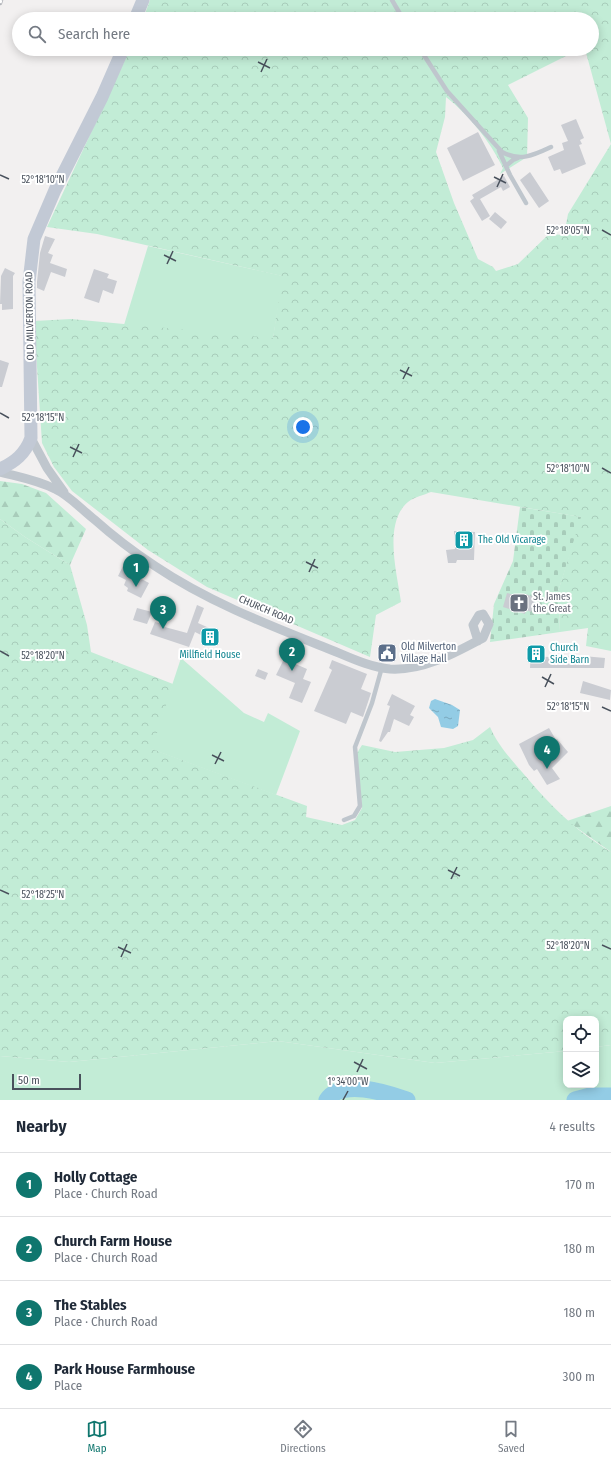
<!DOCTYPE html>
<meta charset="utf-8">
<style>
body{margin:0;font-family:"Fira Sans Condensed",sans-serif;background:#f2f2f3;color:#1f2937}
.controls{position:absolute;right:12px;bottom:12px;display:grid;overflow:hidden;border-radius:8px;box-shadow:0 2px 10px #0003}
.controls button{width:36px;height:36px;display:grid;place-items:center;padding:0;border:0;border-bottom:1px solid #e0e1e3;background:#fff;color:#1f2937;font:20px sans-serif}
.scale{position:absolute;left:12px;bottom:10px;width:69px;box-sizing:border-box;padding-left:4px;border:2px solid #49515c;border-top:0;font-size:11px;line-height:14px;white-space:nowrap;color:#49515c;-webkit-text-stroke:3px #fff;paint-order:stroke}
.you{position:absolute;left:303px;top:427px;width:14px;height:14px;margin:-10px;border:3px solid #fff;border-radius:50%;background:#1a73e8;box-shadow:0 0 0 6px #1a73e833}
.badge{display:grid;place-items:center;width:26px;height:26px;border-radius:50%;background:#0f766e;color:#fff;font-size:13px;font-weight:700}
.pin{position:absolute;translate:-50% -33px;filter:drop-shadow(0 1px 2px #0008)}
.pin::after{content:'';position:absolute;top:21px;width:14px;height:12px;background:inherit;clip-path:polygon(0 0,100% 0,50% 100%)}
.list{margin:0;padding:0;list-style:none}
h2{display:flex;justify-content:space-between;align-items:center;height:52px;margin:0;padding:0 16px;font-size:17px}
h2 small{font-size:13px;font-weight:400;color:#747a83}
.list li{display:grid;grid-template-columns:26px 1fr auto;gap:12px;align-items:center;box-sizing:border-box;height:64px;padding:0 16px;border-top:1px solid #e0e1e3}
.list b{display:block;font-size:15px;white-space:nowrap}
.list p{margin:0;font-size:13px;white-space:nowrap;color:#747a83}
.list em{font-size:13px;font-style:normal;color:#747a83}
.icon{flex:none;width:22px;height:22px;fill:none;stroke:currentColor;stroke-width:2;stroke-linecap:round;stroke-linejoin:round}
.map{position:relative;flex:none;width:611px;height:1100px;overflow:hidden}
.search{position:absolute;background:#fff;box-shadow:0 2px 10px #0003;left:12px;right:12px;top:12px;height:44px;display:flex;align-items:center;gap:10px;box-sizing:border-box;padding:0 14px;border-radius:22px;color:#747a83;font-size:15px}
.sheet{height:308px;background:#fff}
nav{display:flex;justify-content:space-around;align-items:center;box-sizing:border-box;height:56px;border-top:1px solid #e0e1e3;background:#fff;font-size:11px;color:#747a83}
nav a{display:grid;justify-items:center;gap:2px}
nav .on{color:#0f766e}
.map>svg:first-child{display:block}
</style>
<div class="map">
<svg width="611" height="1100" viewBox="0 0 611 1100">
<defs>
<pattern id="forest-firs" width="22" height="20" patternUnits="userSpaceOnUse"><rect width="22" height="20" fill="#c2ecd6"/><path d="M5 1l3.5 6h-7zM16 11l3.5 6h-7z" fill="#a8ccba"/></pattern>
<pattern id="cemetery-stones" width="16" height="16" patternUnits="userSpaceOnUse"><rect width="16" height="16" fill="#c2ecd6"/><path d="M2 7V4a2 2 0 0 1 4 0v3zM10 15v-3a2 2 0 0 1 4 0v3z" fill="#a8ccba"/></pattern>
<pattern id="park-crowns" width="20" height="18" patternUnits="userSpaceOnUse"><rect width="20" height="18" fill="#c2ecd6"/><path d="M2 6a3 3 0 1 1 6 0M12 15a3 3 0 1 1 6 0" fill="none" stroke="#a8ccba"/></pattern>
<pattern id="water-ripples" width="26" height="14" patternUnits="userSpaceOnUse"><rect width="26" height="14" fill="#93cce5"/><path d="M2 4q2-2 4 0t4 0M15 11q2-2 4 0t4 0" fill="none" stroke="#7aa8bd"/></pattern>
</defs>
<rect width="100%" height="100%" fill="#f2f0f0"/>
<path fill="#c2ecd6" d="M148,246L283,276L273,339L124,325Z
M181,658L244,713L264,722L268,713L300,731L276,795L151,749Z
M278,1041L435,1063L566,1051V1085H596V1047L611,1045V1100H0V1056L69,1062Z"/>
<path fill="url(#forest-firs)" d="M0,481L22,484L46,493L86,529L70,565L25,537L0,519Z
M611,806V852L567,821Z"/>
<path fill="url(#cemetery-stones)" d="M520,507L582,517L556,598L559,604L560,632L490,642L494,604L513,561Z"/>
<path fill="url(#park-crowns)" d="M150,0H611V651L586,646L588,628L560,632L559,604L556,598L581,517L431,492C424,495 414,497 408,502C383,523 397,573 401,602L376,615L370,657L207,587L148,550L72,491L54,467L42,443L34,321L71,319L273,338L282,276L97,234L47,227L130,49H580L508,85L528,118L527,157L500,174L503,168C490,141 469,115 446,97L445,117L436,152L454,203L478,259L493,267L496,271L518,264L549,234L564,235L568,214L611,144L585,49H592V19H143Z
M0,519L25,537L70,565L87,625L91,652L173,684L152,749L307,806L306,817L342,825L355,820L362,808L357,753L362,745L395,752L444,748L473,740L490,727C498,745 509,757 522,772C550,805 573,829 611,852V1045L596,1047V1019H566V1051L435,1063L278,1041L69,1062L0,1056Z"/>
<path fill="url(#water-ripples)" d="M435,699L452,705L460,710L458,726L453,729L441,727L438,717L429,708L431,701Z"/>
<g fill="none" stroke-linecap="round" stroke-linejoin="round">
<path stroke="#93cce5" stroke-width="17" d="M327,1100C342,1078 386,1093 407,1100
M575,1100L590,1096H611"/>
</g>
<path fill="#caccd2" d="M576,119L584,138L580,140L582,144L579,145L586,164L562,174L560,169L554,171L548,157L564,150L562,143L568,141L561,125Z
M478,132L495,165L463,181L447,148Z
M530,172L549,201L539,208L520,180Z
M504,176L510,187L503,191L501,187L480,199L490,216L482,221L470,201L474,198L472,195Z
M495,212L507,222L501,229L489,219Z
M45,236L55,239L48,253L53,255L50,263L67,269L65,277L51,272L44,291L37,288V282L40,253Z
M5,268L15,273L13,276V309L2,310V304H0L1,276Z
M94,269L109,274L107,278L117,281L113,294L103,290L99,303L84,298Z
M0,360L9,363L2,387H0Z
M454,531L475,532L474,560H457L456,563H448L446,550L455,549Z
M125,562L135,566L132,574L149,583L141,598L127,591L128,588L124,585L126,580L118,576Z
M507,593L525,598L526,594L536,598L531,612L526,610L525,614L503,607Z
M197,605L204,608L198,623L218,632L213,641L195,632L189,647L150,634L155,622L162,624L161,626L187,633Z
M137,608L152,612L147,624L133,620Z
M380,645L395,648L394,660L378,658Z
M531,646L543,647L541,657L583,656L605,658L604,668H530Z
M284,659L307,669L303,679L311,682L302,703L289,698L295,683L276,675Z
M332,660L367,674L361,689L371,693L363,717L351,712L346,724L314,711L332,670L329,668Z
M258,669L268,673L265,680L255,676Z
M583,681L611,690L610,700L580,693Z
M392,694L415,706L410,715L414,717L409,726L394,719L390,732H388L381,742L379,741L390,706L387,705Z
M549,728L556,740L557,739L568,752L552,768L560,779L547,785L537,769L534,771L529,765L519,744Z"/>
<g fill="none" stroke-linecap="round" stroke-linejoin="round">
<path stroke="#bfc6cd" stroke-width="4.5" d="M392,0L403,19
M420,49L447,91L502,152C520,162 534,155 551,147
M499,151L510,175L526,203
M507,165L513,160L518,158
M344,820L354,816L360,806L355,747L372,703L382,667"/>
<path stroke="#bfc6cd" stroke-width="9" d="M31,438L47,468L64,492
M0,472C19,477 37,480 55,489C70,496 82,510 95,520C114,537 134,552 155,566C207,601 266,624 324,647C345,655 367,667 390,669C423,671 455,653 483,638L489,624L483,614L479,615L473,625L478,641"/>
<path stroke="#c2c9d5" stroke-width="13" d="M135,19L143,0
M0,469C15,462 25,454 31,438L29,282L34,239L55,190L102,97L123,49"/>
<defs>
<path id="rail" d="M0,3L1,0"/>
</defs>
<use href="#rail" stroke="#b2b4b9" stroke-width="4.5"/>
<use href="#rail" stroke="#fff" stroke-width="3" stroke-dasharray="9" stroke-linecap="butt"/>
</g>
<path fill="none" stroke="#49515c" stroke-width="1.5" d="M258,62L270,68M261,72L267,59M0,175L9,179M494,177L506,183M497,187L503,174M602,230L611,235M164,255L176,261M167,264L173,251M400,370L412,376M403,379L409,367M0,413L9,418M70,447L82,453M73,457L79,444M602,468L611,473M306,562L318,568M309,572L315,559M0,651L9,656M542,677L554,684M545,687L551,674M602,707L611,711M212,755L224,761M215,764L221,752M448,870L460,876M451,879L457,867M0,890L9,894M602,945L611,949M118,947L131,953M121,957L127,944M354,1062L367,1069M357,1072L363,1059M343,1100L348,1091"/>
<defs>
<symbol id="building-square" viewBox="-11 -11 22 22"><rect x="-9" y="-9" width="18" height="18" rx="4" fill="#0f9aa8" stroke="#fff"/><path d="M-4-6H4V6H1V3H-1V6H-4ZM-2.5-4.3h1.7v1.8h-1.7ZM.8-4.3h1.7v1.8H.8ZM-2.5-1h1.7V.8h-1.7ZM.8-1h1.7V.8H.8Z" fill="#fff"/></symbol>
<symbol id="church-square" viewBox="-11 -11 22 22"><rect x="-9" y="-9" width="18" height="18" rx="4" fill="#6b7280" stroke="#fff"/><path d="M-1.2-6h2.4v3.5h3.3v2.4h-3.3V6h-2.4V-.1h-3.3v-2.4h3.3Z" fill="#fff"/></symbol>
<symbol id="civic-square" viewBox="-11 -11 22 22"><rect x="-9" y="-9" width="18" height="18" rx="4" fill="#5c6f8a" stroke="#fff"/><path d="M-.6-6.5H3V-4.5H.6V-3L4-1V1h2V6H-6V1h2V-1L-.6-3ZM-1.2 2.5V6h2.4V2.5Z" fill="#fff"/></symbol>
</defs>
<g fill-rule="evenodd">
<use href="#building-square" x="453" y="529" width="22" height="22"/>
<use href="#church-square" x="508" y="592" width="22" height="22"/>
<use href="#building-square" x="199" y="626" width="22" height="22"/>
<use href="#civic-square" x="376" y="642" width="22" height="22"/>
<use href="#building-square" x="525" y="643" width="22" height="22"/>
</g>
<g text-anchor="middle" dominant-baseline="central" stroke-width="4" stroke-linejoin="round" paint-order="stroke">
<g font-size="10" fill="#49515c" stroke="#fff">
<text transform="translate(30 316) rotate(-91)">OLD MILVERTON ROAD</text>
<text transform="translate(266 610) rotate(23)">CHURCH ROAD</text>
</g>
<g font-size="10" fill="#0d838f" stroke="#fff" text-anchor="start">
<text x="478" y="540">The Old Vicarage</text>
<text x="550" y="648">Church<tspan x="550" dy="12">Side Barn</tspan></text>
<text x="210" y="655" text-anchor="middle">Millfield House</text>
</g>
<g font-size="10" fill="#5b616d" stroke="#fff" text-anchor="start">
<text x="533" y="597">St. James<tspan x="533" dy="12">the Great</tspan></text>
</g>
<g font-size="10" fill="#4e5e75" stroke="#fff" text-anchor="start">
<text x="401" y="647">Old Milverton<tspan x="401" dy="12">Village Hall</tspan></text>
</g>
</g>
<g font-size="10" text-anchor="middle" fill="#49515c" stroke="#fff" stroke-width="4" stroke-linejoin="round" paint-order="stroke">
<text x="43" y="183">52°18'10"N</text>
<text x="568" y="234">52°18'05"N</text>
<text x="43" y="421">52°18'15"N</text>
<text x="568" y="472">52°18'10"N</text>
<text x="43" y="659">52°18'20"N</text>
<text x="568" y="710">52°18'15"N</text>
<text x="43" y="898">52°18'25"N</text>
<text x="568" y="949">52°18'20"N</text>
<text x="348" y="1085">1°34'00"W</text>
</g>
</svg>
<div class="controls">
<button><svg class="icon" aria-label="locate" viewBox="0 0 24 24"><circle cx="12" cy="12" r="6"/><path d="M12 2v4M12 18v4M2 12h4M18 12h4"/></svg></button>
<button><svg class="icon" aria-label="layers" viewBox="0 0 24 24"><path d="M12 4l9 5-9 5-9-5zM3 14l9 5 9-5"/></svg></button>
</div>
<div class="scale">50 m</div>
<div class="you"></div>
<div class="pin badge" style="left:136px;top:587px">1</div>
<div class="pin badge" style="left:292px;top:671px">2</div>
<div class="pin badge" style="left:163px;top:629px">3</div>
<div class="pin badge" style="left:547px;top:769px">4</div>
<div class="search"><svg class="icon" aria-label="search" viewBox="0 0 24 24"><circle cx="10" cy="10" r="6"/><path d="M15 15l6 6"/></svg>Search here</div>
</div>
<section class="sheet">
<h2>Nearby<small>4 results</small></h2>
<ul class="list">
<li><span class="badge">1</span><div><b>Holly Cottage</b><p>Place · Church Road</p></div><em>170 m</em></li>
<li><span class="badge">2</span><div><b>Church Farm House</b><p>Place · Church Road</p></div><em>180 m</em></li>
<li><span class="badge">3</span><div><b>The Stables</b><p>Place · Church Road</p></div><em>180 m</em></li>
<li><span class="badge">4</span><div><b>Park House Farmhouse</b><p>Place</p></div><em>300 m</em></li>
</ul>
</section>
<nav>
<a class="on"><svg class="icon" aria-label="map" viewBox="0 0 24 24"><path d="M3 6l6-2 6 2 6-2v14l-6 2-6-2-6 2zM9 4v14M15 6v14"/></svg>Map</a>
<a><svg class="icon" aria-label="directions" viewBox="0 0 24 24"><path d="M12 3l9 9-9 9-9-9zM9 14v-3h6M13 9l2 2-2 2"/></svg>Directions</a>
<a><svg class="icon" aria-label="saved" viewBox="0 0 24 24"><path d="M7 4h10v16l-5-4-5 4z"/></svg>Saved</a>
</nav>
